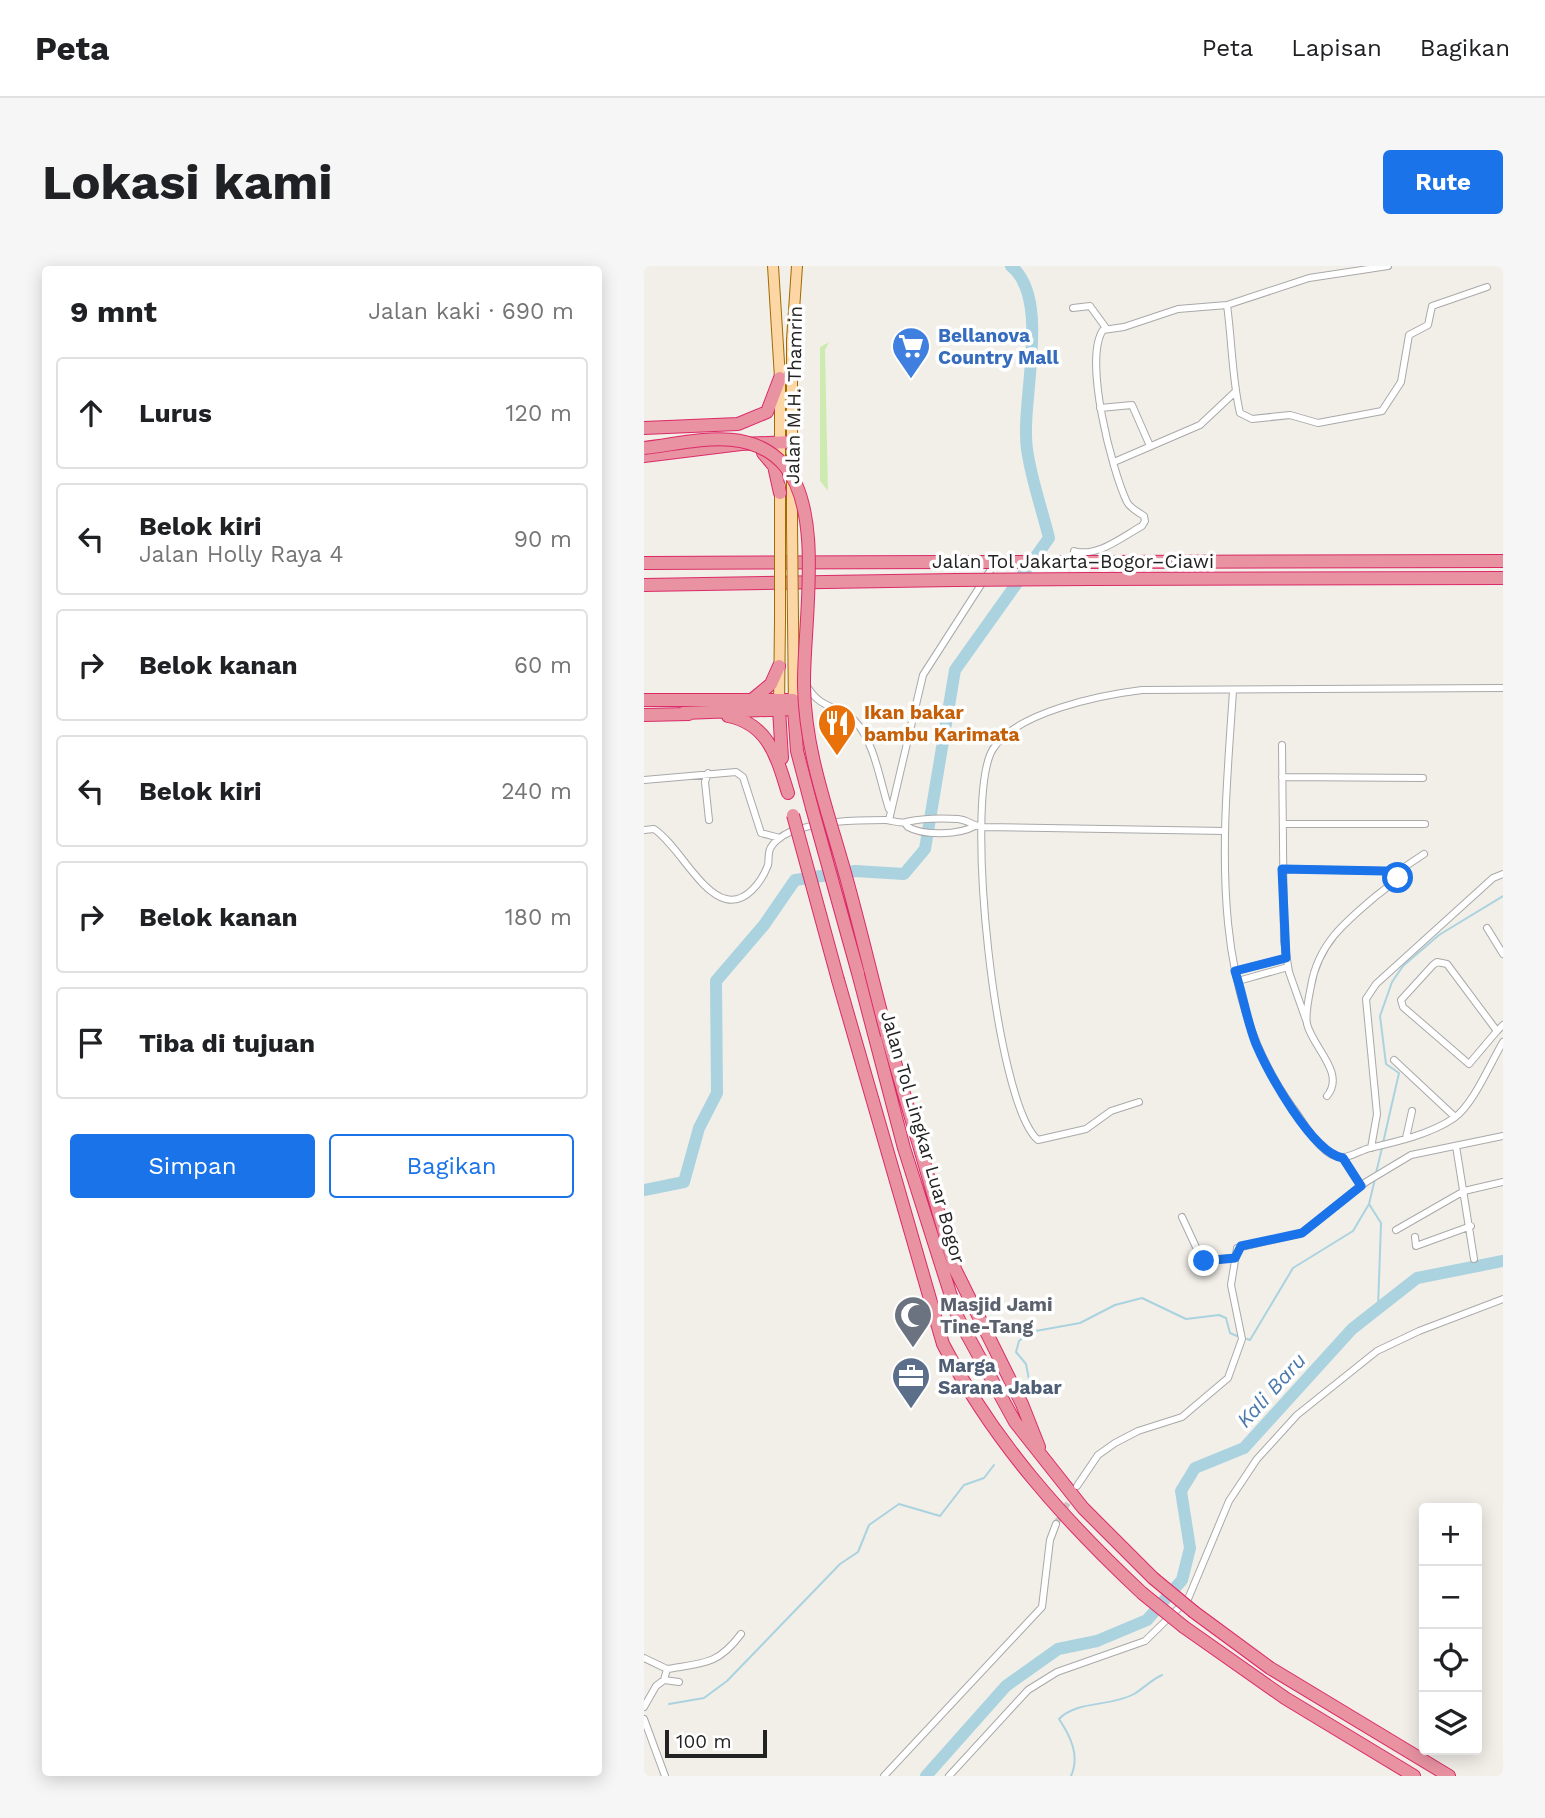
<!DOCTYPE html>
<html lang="id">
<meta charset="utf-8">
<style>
body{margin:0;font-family:"Work Sans",sans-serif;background:#f6f6f6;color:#202124}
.controls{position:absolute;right:21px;bottom:21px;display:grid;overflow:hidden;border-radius:7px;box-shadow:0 4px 18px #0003}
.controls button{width:63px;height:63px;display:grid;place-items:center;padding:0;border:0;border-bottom:2px solid #e0e0e0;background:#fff;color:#202124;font:35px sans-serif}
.scale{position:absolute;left:21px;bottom:18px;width:102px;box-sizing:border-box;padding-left:7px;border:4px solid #222;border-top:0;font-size:19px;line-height:24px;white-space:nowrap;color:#222;-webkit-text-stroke:5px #fff;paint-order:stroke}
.stop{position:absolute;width:21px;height:21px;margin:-16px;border:5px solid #1a73e8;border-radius:50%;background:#fff}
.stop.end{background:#1a73e8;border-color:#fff;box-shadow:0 2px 7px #0008}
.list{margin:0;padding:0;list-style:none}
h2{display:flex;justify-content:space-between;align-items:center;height:91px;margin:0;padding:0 28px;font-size:30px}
h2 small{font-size:23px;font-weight:400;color:#757577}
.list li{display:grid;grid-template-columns:46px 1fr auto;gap:21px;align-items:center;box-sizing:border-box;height:112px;margin:0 14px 14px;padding:0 14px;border:2px solid #e0e0e0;border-radius:7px}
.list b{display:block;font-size:26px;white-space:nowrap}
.list p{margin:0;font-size:23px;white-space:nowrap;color:#757577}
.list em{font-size:23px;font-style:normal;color:#757577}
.actions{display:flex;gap:14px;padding:21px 28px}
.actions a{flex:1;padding:16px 0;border:2px solid #1a73e8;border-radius:7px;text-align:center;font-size:24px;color:#1a73e8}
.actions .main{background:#1a73e8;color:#fff}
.icon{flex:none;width:38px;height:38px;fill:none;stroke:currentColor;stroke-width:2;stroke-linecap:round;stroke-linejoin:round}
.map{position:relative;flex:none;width:859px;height:1510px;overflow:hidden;border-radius:7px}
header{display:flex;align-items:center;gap:42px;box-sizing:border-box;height:98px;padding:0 35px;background:#fff;border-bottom:2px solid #e0e0e0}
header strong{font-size:33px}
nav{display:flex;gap:38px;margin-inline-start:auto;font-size:24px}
.intro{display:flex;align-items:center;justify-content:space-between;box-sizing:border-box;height:168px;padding:0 42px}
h1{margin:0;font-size:49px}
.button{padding:18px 32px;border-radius:7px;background:#1a73e8;color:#fff;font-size:24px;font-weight:700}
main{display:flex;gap:42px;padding:0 42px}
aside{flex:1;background:#fff;border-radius:7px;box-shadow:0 4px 18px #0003}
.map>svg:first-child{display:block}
</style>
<header>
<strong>Peta</strong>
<nav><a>Peta</a><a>Lapisan</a><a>Bagikan</a></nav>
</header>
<div class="intro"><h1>Lokasi kami</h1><a class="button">Rute</a></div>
<main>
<aside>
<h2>9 mnt<small>Jalan kaki · 690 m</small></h2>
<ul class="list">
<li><svg class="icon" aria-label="ahead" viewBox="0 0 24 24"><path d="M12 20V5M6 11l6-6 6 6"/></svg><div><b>Lurus</b></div><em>120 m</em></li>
<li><svg class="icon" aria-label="left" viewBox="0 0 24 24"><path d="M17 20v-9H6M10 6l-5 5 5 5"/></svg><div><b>Belok kiri</b><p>Jalan Holly Raya 4</p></div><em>90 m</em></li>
<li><svg class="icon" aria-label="right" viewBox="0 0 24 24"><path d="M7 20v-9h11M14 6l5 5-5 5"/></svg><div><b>Belok kanan</b></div><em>60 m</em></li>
<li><svg class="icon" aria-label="left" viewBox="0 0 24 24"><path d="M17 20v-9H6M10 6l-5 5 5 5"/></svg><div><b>Belok kiri</b></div><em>240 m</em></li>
<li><svg class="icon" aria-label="right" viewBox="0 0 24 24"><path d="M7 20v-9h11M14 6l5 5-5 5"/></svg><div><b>Belok kanan</b></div><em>180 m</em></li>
<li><svg class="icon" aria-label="arrive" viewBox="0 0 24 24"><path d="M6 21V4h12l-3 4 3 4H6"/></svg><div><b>Tiba di tujuan</b></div></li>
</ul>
<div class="actions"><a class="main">Simpan</a><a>Bagikan</a></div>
</aside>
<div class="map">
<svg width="859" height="1510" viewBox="0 0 859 1510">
<rect width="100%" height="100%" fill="#f2efe9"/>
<path fill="#cdebb0" d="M185,76L181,84L184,225L176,215V81Z"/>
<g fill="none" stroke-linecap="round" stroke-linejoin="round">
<path stroke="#aad3df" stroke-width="2" d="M739,877L755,807L742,798L736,750L748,716L759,700L795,669L859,630
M732,907L738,882
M731,913L725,938L737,957L734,1042
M603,1073L606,1074L649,1002L709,965L725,938
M387,1124L382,1098L372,1086L375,1075L386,1066L436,1057L471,1039L498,1032L542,1053L575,1049L582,1052L586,1067L593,1070
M25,1438L60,1432L83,1415L196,1298L214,1286L225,1259L255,1238L296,1250L320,1219L340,1212L350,1199
M427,1510C436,1490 427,1471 415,1453C434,1434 467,1441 490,1428C500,1422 507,1414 518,1409"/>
<path stroke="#aad3df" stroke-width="12" d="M0,924L40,916L55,862L73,827L72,715L120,659L151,614L211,605L260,608L281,583L311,404L405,272C398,243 387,213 383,183C376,135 408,33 367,0
M282,1510L362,1420L414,1383L453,1375L503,1354L538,1314L546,1282L537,1225L551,1202L600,1182L708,1063L773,1012L859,995"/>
<path stroke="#c8c6c1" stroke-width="6" stroke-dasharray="6 3" stroke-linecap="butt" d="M412,1258L429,1228"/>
<defs>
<path id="minor" d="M583,39C588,75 588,113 596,147L608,153L646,149L674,157L738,145L757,116L765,69L784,59L788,40L843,21
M429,42L446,40L462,62
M456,142L488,139L506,180
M470,196L556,159L591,126
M430,285C453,292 478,271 498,260L501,255L500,250C494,246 486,242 483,236C468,205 439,93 459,64L480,61L534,43L583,39L665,12L744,0
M163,420C177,445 196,439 211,455C231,477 236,516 245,543
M589,425C580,564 561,722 649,842C660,856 679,895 700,891C709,890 717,884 726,882C752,876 787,868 810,852C829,839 847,796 859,776
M638,479L640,675L645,706L662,754
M64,507L61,516L65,554
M638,511L779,512
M0,514L92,506L99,511L117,567L136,572
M245,554L279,409L351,297
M261,557L264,561C280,570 315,569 331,560
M639,558H781
M0,564L10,563C33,578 56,627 82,633C102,638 118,615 124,599C125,594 124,588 126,583C129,576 139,569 146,566C176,555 209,554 241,554C247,554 256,558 262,556C279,552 296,552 314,553C324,554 329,560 339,561L581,565
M638,603L741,605L755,608C750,617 740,624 732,630C701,656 674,678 667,720C665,730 661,748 663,758C669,782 702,807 683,830
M753,606L780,588
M843,662L859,688
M591,705L642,692
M594,715L644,701
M853,765L825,798L759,741L757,734L789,699L793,696L803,698L853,765L859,759
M750,794L811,851
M495,836L467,845L442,863L394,874C351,838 319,530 349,483C372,446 457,429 498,424L859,422
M762,872L768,845
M812,880L830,993
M727,882L733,848L722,733L732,718L849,612L859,608
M699,892L717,920
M538,951L558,994L591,992
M752,964L820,925L859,916
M771,971L772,980L827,960
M433,1220L454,1189L471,1177L494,1165L538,1151L584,1112L598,1073L587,1019L593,982L658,967L722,916L767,889L859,870
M0,1392L23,1403L20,1414
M23,1403C59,1397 74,1399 97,1368
M0,1441L12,1420L20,1414L35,1416
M0,1453L21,1510
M240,1510L398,1341L406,1274L412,1258
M305,1510L384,1424L413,1406L501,1375L544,1333L585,1235L613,1193L653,1149L733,1085L775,1065L859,1033"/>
<path id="primary" d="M129,0L136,112V200
M136,258V220
M148,259V74L153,0
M149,354L150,442
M135,441L136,353"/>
<path id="motorway" d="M0,162L94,158L123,146L136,112
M119,187L130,200L136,227
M0,190L97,178L148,176
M447,296L859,295
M0,297L310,296
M446,313L859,312
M0,319L311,314
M109,433L127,418L135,400
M0,434H149
M135,443L138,492
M39,447L150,443L153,485L168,542
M0,449L45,448
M84,450C125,458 133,492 144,527
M214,707L260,882L314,1052L371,1156L439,1242L509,1312
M194,714L299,1078C348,1174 420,1254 498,1327
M243,769L311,1003L378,1138L395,1181
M550,1346L626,1402L805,1510
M540,1361L641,1432L770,1510"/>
</defs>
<use href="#minor" stroke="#a9a9a9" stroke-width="8"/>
<use href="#primary" stroke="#a06b00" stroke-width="12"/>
<use href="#motorway" stroke="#dc2a67" stroke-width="14"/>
<use href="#minor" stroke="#fff" stroke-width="6"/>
<use href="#primary" stroke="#fcd6a4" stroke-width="10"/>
<use href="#motorway" stroke="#e892a2" stroke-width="12"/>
<defs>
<path id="primary-bridge" d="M136,258V353
M148,259L149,354"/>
<path id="motorway-bridge" d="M0,182C46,177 104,158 140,199C181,246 159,359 160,420C161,483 182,540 199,600C215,656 228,713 243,769
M310,296H447
M311,314L446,313
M168,542L214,707
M149,549L194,714
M509,1312L550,1346
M498,1327L540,1361"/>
</defs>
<use href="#primary-bridge" stroke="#a06b00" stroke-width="12" stroke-linecap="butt"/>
<use href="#motorway-bridge" stroke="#dc2a67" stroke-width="14" stroke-linecap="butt"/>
<use href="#primary-bridge" stroke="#fcd6a4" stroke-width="10"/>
<use href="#motorway-bridge" stroke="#e892a2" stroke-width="12"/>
</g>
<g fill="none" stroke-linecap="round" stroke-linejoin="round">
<path stroke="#1a73e8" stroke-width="9" d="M560,995L591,992L597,980L658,967L717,920L699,892C668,887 624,806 612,778C604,758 600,735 594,715L591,705L642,692L638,603L741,605L753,606L754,612"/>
</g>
<defs>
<symbol id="supermarket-pin" viewBox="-11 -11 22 30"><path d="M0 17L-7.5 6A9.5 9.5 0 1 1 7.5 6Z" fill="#3f7fe0" stroke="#fff"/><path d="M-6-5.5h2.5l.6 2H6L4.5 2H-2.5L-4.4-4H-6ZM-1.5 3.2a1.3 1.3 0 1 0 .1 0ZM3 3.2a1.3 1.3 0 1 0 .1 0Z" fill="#fff"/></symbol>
<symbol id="restaurant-pin" viewBox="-11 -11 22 30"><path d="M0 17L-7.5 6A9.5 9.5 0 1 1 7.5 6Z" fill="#e8710a" stroke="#fff"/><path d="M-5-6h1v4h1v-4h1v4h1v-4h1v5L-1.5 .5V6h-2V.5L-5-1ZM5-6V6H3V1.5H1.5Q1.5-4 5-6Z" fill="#fff"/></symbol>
<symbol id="mosque-pin" viewBox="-11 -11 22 30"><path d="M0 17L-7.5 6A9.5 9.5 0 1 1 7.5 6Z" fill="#6b7280" stroke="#fff"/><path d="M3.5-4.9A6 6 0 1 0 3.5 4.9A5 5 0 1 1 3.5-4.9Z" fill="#fff"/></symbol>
<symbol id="office-pin" viewBox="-11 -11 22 30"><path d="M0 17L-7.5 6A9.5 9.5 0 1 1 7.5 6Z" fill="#5c6f8a" stroke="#fff"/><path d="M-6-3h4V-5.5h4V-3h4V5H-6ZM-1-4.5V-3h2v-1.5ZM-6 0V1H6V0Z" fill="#fff"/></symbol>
</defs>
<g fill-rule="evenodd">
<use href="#supermarket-pin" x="245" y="58" width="44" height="60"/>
<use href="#restaurant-pin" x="171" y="435" width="44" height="60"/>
<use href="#mosque-pin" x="247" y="1027" width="44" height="60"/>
<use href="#office-pin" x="245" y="1088" width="44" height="60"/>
</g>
<g text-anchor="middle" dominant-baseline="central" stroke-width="7" stroke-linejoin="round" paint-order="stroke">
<g font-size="19" font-weight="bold" fill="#366cbe" stroke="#fff" text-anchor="start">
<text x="294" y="69">Bellanova<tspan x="294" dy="22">Country Mall</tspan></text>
</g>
<g font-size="19" fill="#222" stroke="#fff">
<text transform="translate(150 129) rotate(-89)">Jalan M.H. Thamrin</text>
<text x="429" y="295">Jalan Tol Jakarta–Bogor–Ciawi</text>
<text transform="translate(279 871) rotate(74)">Jalan Tol Lingkar Luar Bogor</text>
</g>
<g font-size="19" font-weight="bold" fill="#c56008" stroke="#fff" text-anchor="start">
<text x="220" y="446">Ikan bakar<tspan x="220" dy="22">bambu Karimata</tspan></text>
</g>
<g font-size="19" font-weight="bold" fill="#5b616d" stroke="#fff" text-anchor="start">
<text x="296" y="1038">Masjid Jami<tspan x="296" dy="22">Tine-Tang</tspan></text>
</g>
<g font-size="19" font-weight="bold" fill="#4e5e75" stroke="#fff" text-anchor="start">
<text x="294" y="1099">Marga<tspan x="294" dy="22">Sarana Jabar</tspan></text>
</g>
<g font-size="21" font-style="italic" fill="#4a7aab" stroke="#fff">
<text transform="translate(627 1124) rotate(-48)">Kali Baru</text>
</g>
</g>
</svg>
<div class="controls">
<button>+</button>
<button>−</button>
<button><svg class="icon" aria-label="locate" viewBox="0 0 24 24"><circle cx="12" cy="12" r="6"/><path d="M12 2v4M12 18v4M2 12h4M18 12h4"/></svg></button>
<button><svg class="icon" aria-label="layers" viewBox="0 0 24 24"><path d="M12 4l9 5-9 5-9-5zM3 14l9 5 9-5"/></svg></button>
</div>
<div class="scale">100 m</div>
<div class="stop" style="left:754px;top:612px"></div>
<div class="stop end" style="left:560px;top:995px"></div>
</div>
</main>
